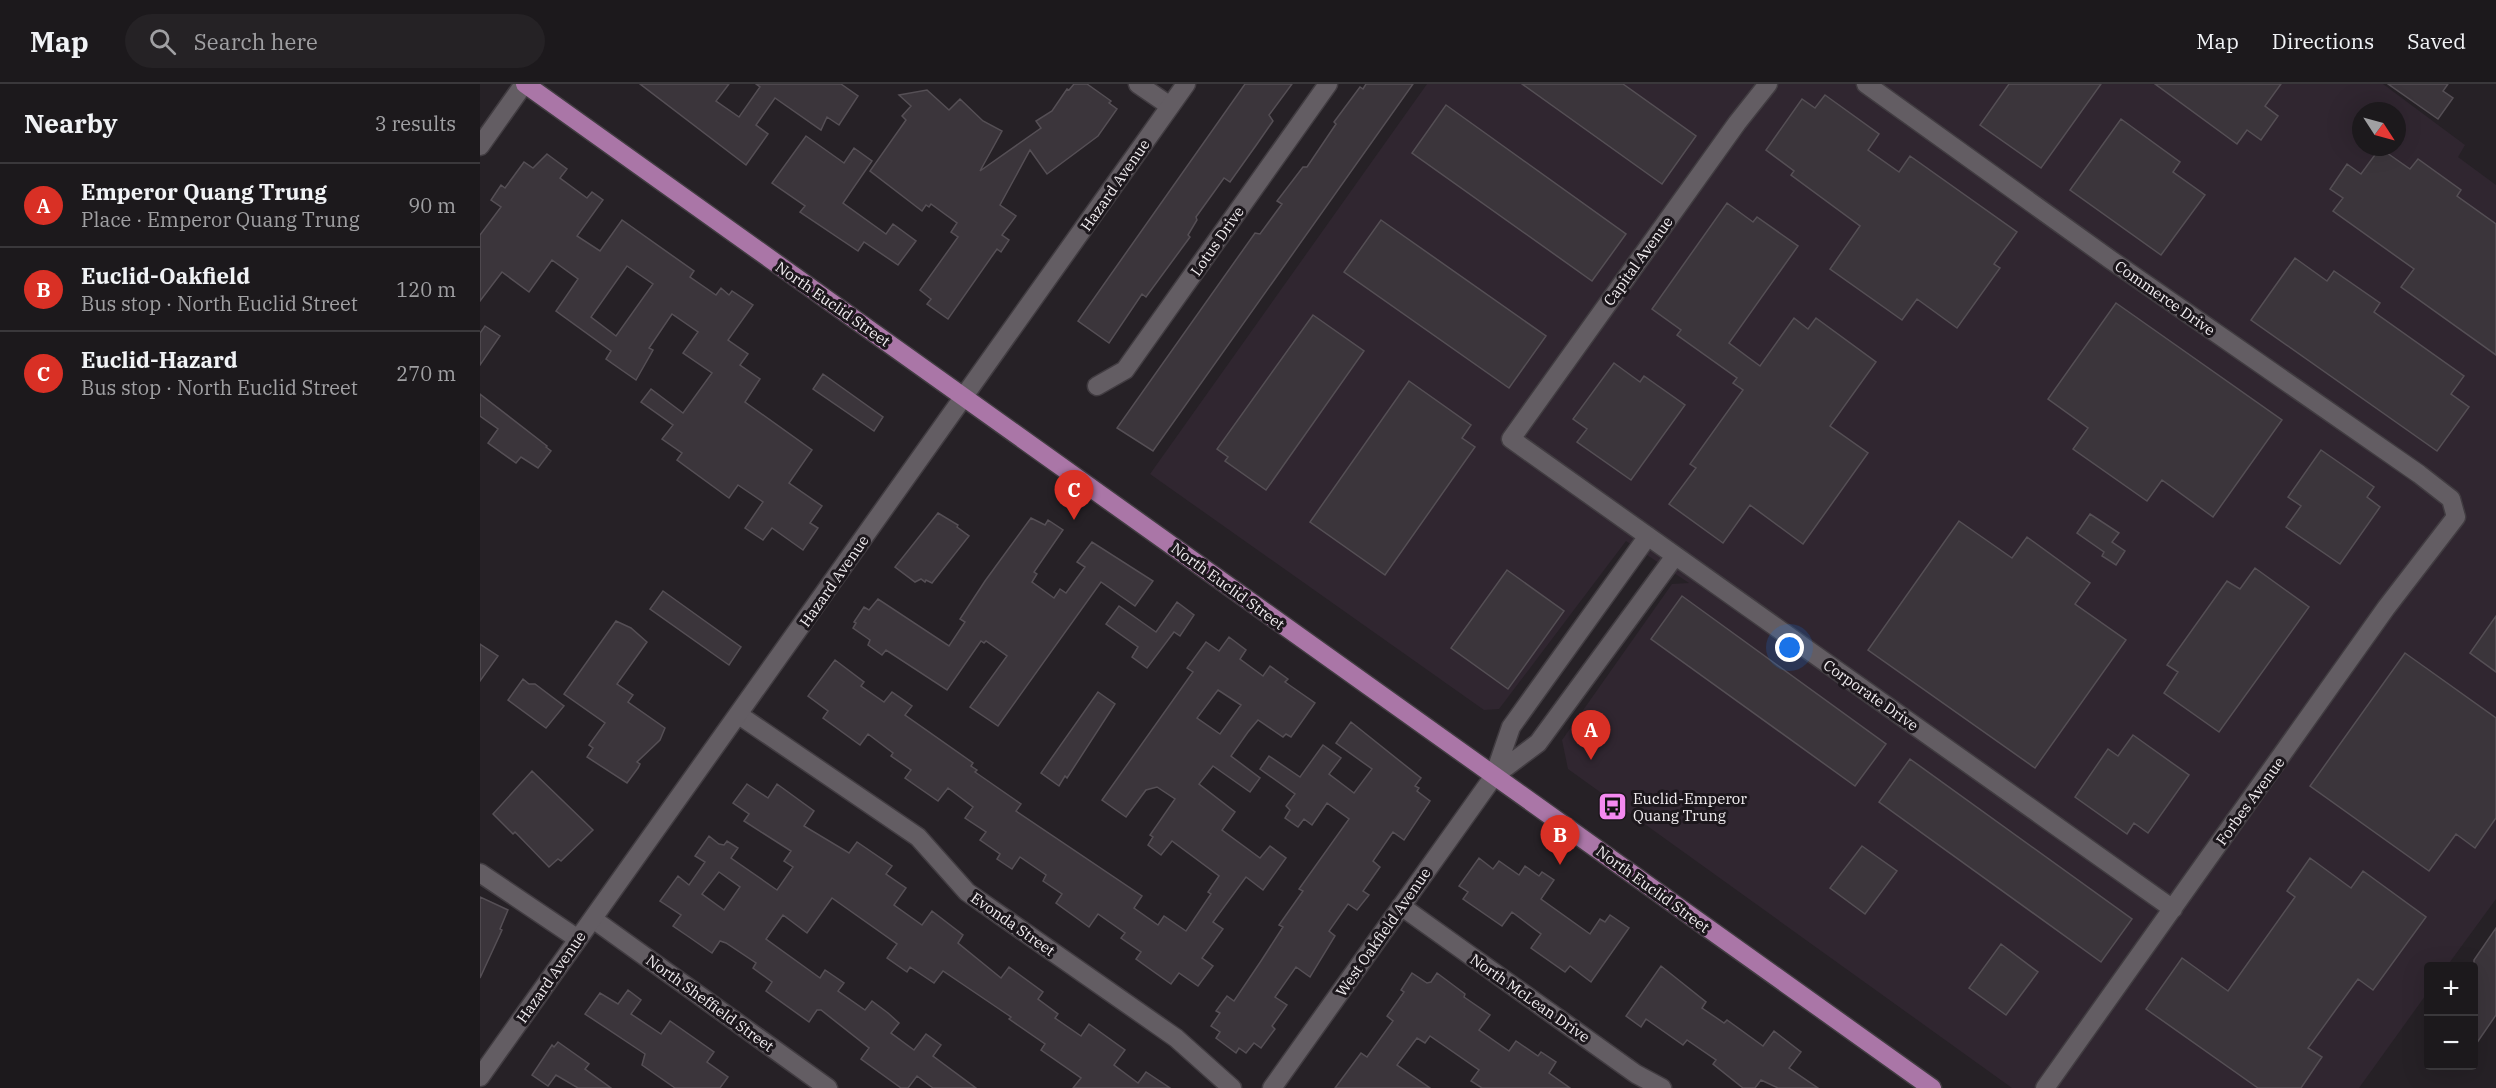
<!DOCTYPE html>
<meta charset="utf-8">
<style>
body{margin:0;font-family:"IBM Plex Serif",serif;background:#252225;color:#f1f3f6}
.controls{position:absolute;right:18px;bottom:18px;display:grid;overflow:hidden;border-radius:6px;box-shadow:0 6px 24px #0002}
.controls button{width:54px;height:54px;display:grid;place-items:center;padding:0;border:0;border-bottom:2px solid #3a383b;background:#1c191c;color:#f1f3f6;font:30px sans-serif}
.compass{position:absolute;left:1872px;top:18px;width:54px;height:54px;border-radius:50%;background:#1c191c;box-shadow:0 6px 24px #0002;rotate:126deg}
.you{position:absolute;left:1310px;top:564px;width:21px;height:21px;margin:-15px;border:4px solid #fff;border-radius:50%;background:#1a73e8;box-shadow:0 0 0 9px #1a73e833}
.badge{display:grid;place-items:center;width:39px;height:39px;border-radius:50%;background:#d93025;color:#fff;font-size:20px;font-weight:700}
.pin{position:absolute;translate:-50% -50px;filter:drop-shadow(0 2px 3px #0008)}
.pin::after{content:'';position:absolute;top:32px;width:21px;height:18px;background:inherit;clip-path:polygon(0 0,100% 0,50% 100%)}
.list{margin:0;padding:0;list-style:none}
h2{display:flex;justify-content:space-between;align-items:center;height:78px;margin:0;padding:0 24px;font-size:26px}
h2 small{font-size:20px;font-weight:400;color:#a0a0a3}
.list li{display:grid;grid-template-columns:39px 1fr auto;gap:18px;align-items:center;box-sizing:border-box;height:84px;padding:0 24px;border-top:2px solid #3a383b}
.list b{display:block;font-size:22px;white-space:nowrap}
.list p{margin:0;font-size:20px;white-space:nowrap;color:#a0a0a3}
.list em{font-size:20px;font-style:normal;color:#a0a0a3}
.icon{flex:none;width:33px;height:33px;fill:none;stroke:currentColor;stroke-width:2;stroke-linecap:round;stroke-linejoin:round}
.map{position:relative;flex:none;width:2016px;height:1004px;overflow:hidden}
header{display:flex;align-items:center;gap:36px;box-sizing:border-box;height:84px;padding:0 30px;background:#1c191c;border-bottom:2px solid #3a383b}
header strong{font-size:28px}
nav{display:flex;gap:33px;margin-inline-start:auto;font-size:21px}
.search{width:420px;height:54px;background:#252225;display:flex;align-items:center;gap:15px;box-sizing:border-box;padding:0 21px;border-radius:33px;color:#a0a0a3;font-size:22px}
main{display:flex}
aside{flex:1;background:#1c191c}
.map>svg:first-child{display:block}
</style>
<header>
<strong>Map</strong>
<div class="search"><svg class="icon" aria-label="search" viewBox="0 0 24 24"><circle cx="10" cy="10" r="6"/><path d="M15 15l6 6"/></svg>Search here</div>
<nav><a>Map</a><a>Directions</a><a>Saved</a></nav>
</header>
<main>
<aside>
<h2>Nearby<small>3 results</small></h2>
<ul class="list">
<li><span class="badge">A</span><div><b>Emperor Quang Trung</b><p>Place · Emperor Quang Trung</p></div><em>90 m</em></li>
<li><span class="badge">B</span><div><b>Euclid-Oakfield</b><p>Bus stop · North Euclid Street</p></div><em>120 m</em></li>
<li><span class="badge">C</span><div><b>Euclid-Hazard</b><p>Bus stop · North Euclid Street</p></div><em>270 m</em></li>
</ul>
</aside>
<div class="map">
<svg width="2016" height="1004" viewBox="0 0 2016 1004">
<rect width="100%" height="100%" fill="#262126"/>
<path fill="#302630" fill-rule="evenodd" d="M947,0H1903L1985,61L1978,73L2016,101V815L1967,882H1948V908L1879,1004H1532L1088,685L1082,656L1192,500L1209,499L1146,457L1019,625L1004,626L670,390ZM1881,27H1917V63H1881Z"/>
<path fill="#3b353b" stroke="#554f55" stroke-width="1.5" fill-rule="evenodd" d="M160,0H249L236,17L259,33L280,3L276,0H361L378,12L359,41L347,33L341,46L295,14L276,41L288,50L266,81Z
M594,0H607L631,17L629,19L637,25L618,52L567,90L550,66L520,121L536,132L522,151L529,156L521,168L517,165L468,235L447,220L451,215L440,206L478,153L471,148L477,139L451,120L449,123L446,121L442,127L390,87L426,36L422,32L431,22L419,11L447,6L469,26L480,15L503,37L522,47L500,87L561,44L556,37L572,27L587,5L589,6Z
M765,0H812L789,31L793,37L777,60L750,98L744,94L716,133L717,136L708,151L710,153L666,213L662,210L629,259L598,237Z
M886,0H933L673,367L637,344L775,149L780,150L802,120L797,117L823,83H827L856,40L854,38L880,3L883,5Z
M1042,0H1143L1216,52L1182,100Z
M1529,0H1621L1561,84L1500,41Z
M1675,0H1801L1785,22L1798,32L1781,56L1767,46L1757,60Z
M1908,0H1968L1963,7L1973,14L1958,35Z
M1345,11L1399,50L1388,66L1419,88L1430,72L1537,148L1514,180L1520,184L1477,244L1437,215L1422,236L1350,185L1380,142L1311,91L1314,87L1286,66L1322,15L1335,24Z
M966,21L1146,150L1112,197L932,69Z
M1641,35L1700,78L1693,88L1725,111L1681,171L1590,106Z
M326,52L364,79L374,64L392,77L363,119L406,150L413,140L436,157L418,181L384,158L378,167L320,128L325,122L292,99Z
M1900,64L1930,85L1938,75L1981,106L1977,112L2016,140V271L1921,203L1934,185L1853,127L1863,114L1850,105L1867,80L1881,90Z
M67,70L87,85L80,94L107,114L112,108L123,116L97,152L120,167L142,136L214,187L210,193L236,211L241,204L249,211L252,207L273,221L248,256L268,270L260,281L280,295L265,318L332,366L309,399L342,422L330,439L338,444L323,466L292,444L283,456L265,444L283,418L258,401L249,414L197,376L202,369L182,355L193,341L161,318L171,305L203,329L232,289L203,269L218,248L192,230L169,264L173,266L156,296L126,275L131,267L76,227L98,195L72,176L49,208L22,188L0,217V151L21,123L11,116L21,101L25,104L44,78L53,84ZM147,182L173,200L136,252L111,233Z
M1247,119L1273,138L1277,133L1318,162L1249,259L1280,282L1314,234L1328,245L1336,234L1396,278L1350,342L1388,369L1323,460L1270,421L1243,459L1189,420L1216,384L1210,380L1263,306L1253,299L1257,294L1197,251L1201,246L1172,225Z
M901,136L1066,252L1029,304L864,188Z
M1815,174L1847,197L1854,187L1900,219L1894,228L1984,292L1971,310L1989,323L1957,367L1771,236Z
M1636,219L1802,336L1733,433L1682,396L1667,417L1593,365L1608,344L1568,315Z
M833,231L884,267L786,406L745,377L748,373L737,365Z
M5,242L20,252L0,281V249Z
M1134,279L1160,298L1164,292L1205,321L1151,396L1097,358L1107,345L1093,335Z
M343,290L403,333L394,347L333,305Z
M929,297L991,341L982,354L995,363L905,491L830,438Z
M0,310L67,362L66,363L71,367L58,384L41,373L36,379L8,359L18,345L0,332Z
M1841,366L1894,403L1887,413L1900,423L1860,480L1806,443L1821,422L1808,413Z
M458,429L478,441L477,443L489,452L452,499L446,496L445,498L441,495L435,498L415,483Z
M1610,430L1639,449L1632,458L1645,467L1636,481L1622,472L1624,468L1597,449Z
M551,434L565,441L568,436L583,446L554,488L557,490L552,498L574,514L580,505L586,509L605,483L597,478L612,458L673,497L655,522L621,498L518,642L490,623L527,572L506,557L504,559L501,557L467,606L406,566L402,571L388,561L390,556L373,544L376,539L374,538L384,523L389,526L398,515L469,562L485,538L480,535L505,497Z
M1479,437L1532,474L1547,453L1610,499L1595,520L1646,556L1555,684L1388,566Z
M1775,484L1829,523L1739,648L1684,609L1698,588L1687,581L1747,497L1760,505Z
M1027,486L1084,527L1028,605L971,564Z
M183,507L261,563L249,581L170,525Z
M1202,512L1406,660L1375,702L1171,555Z
M697,518L714,531L700,552L694,548L667,584L652,573L658,563L626,540L639,522L676,548Z
M2016,532V588L1990,569Z
M136,537L151,544L167,558L137,600L153,611L148,618L185,644L180,656L157,678L160,680L158,684L147,699L107,673L113,664L109,661L125,639L84,610Z
M749,553L766,566L760,575L783,592L790,582L808,595L805,598L835,619L811,653L806,650L803,653L778,636L768,648L751,672L780,694L770,708L733,682L719,700L755,728L742,746L780,774L790,762L806,774L783,806L766,793L733,838L743,845L722,874L733,882L718,902L699,889L691,900L656,875L661,868L641,854L645,849L618,830L609,843L576,819L582,810L563,797L566,791L540,773L532,785L517,775L520,770L500,756L506,748L485,734L493,723L468,704L458,717L425,694L431,686L411,672L413,669L388,650L380,661L343,634L348,627L328,612L355,576L384,598L381,602L404,618L412,608L432,622L425,631L493,679L491,682L497,686L495,688L541,720L536,727L662,812L654,824L678,841L684,832L706,847L731,810L728,808L739,792L692,757L681,771L668,761L673,753L670,751L695,715L677,703L666,706L646,733L622,716L713,588L707,584L726,558L739,567ZM738,606L761,621L740,650L717,634Z
M0,560L18,572L0,597Z
M1925,569L2016,634V734L1995,764L1976,750L1949,787L1830,702Z
M43,595L49,600H55L84,622L66,644L28,616Z
M618,608L635,620L587,694L585,692L579,702L561,689Z
M871,638L941,694L935,702L939,704L937,707L950,717L924,756L913,748L893,777L900,783L883,807L889,811L877,826L868,820L849,847L855,852L830,893L816,883L795,913L807,921L792,942L795,945L781,964L774,959L766,969L759,964L756,969L736,954L740,948L731,942L740,929L736,927L747,912L754,917L781,877L803,843L799,841L823,807L819,805L869,735L847,719L832,741L824,735L818,743L805,734L810,726L806,722L815,710L780,685L789,672L820,693L843,661L861,674L849,690L874,709L892,685L856,659Z
M1653,651L1709,691L1668,749L1654,739L1647,750L1595,713L1628,665L1638,672Z
M1430,675L1652,835L1621,878L1399,718Z
M52,687L113,746L81,777L78,775L69,783L35,748L33,750L13,730Z
M267,700L288,714L297,700L334,727L324,742L369,769L377,758L412,782L406,790L426,804L414,821L442,841L452,827L483,851L478,859L521,894L529,883L563,908L558,915L578,930L575,934L601,952L609,940L645,966L634,981L658,999L666,988L690,1004H593L601,994L561,966L565,960L529,935L531,933L463,887L454,899L430,883L427,888L407,874L417,860L352,814L327,849L303,831L286,855L340,894L345,886L364,899L358,907L385,926L392,917L408,929L419,939L411,949L434,966L446,950L461,961L453,972L496,1004H453L437,992L428,1004H421L381,975L389,964L341,926H337L329,938L286,907L292,898L273,884L276,879L246,859L240,857L232,869L209,853L193,842L201,831L180,817L198,792L209,801L225,778L215,772L229,752L239,760L244,761L247,757L258,764L251,774L297,806L313,783L304,777L311,767L264,737L269,730L253,719ZM239,788L260,803L244,826L222,810Z
M1382,762L1417,787L1385,830L1350,804Z
M999,774L1013,785L1019,777L1039,791L1045,782L1059,792L1062,788L1074,796L1061,815L1110,850L1120,835L1125,838L1130,831L1149,844L1111,898L1090,882L1085,888L1051,864L1061,850L1032,828L1022,842L983,815L988,808L979,802Z
M1830,774L1871,804L1883,787L1946,833L1893,906L1878,895L1828,964L1842,973L1821,1004H1778L1666,925L1702,874L1748,907L1815,813L1807,807Z
M0,813L28,826L20,845L22,846L0,894Z
M2016,844V931L1994,963V876Z
M1521,860L1558,888L1526,931L1489,904Z
M1181,882L1226,918L1222,924L1244,939L1247,936L1283,962L1294,947L1321,968L1309,984L1338,1004H1298L1281,996L1275,1004H1263L1233,980L1236,976L1207,956L1203,961L1166,935L1161,943L1146,932Z
M932,889L947,899L951,898L957,889L985,910L984,913L1010,931L999,946L1029,967L1036,957L1058,972L1061,968L1076,978L1069,989L1090,1004H1002L991,997L999,986L950,952L945,959L937,954L917,981L950,1004H855L881,969L887,973L913,937L907,932L924,908L921,906Z
M148,906L161,916L151,930L181,950L190,937L234,968L227,978L248,993L240,1004H195L162,981L165,970L105,930L120,909L138,920Z
M78,958L109,980L105,985L131,1004H98L76,991L68,1002L52,991L72,961L74,963Z"/>
<g fill="none" stroke-linecap="round" stroke-linejoin="round">
<defs>
<path id="minor" d="M658,0L690,22
M1288,0L1257,39L1031,355L1693,825
M1386,0L1631,176L1939,390L1971,415L1976,433L1906,524L1565,1004
M0,62L44,0
M617,302L645,286L848,0
M259,631L438,753L487,808L696,954L752,1004
M1014,692L1058,659L1195,472
M0,789L98,855
M921,822L1156,990L1182,1004
M113,835L348,1004
M792,1004L1014,692L1031,643L1168,452"/>
<path id="tertiary" d="M0,993L706,0"/>
<path id="primary" d="M45,0L1452,1004"/>
</defs>
<use href="#minor" stroke="#413c41" stroke-width="21"/>
<use href="#tertiary" stroke="#413c41" stroke-width="21"/>
<use href="#primary" stroke="#413c41" stroke-width="21"/>
<use href="#minor" stroke="#635d63" stroke-width="18"/>
<use href="#tertiary" stroke="#635d63" stroke-width="18"/>
<use href="#primary" stroke="#aa76a7" stroke-width="18"/>
</g>
<defs>
<symbol id="bus-square" viewBox="-11 -11 22 22"><rect x="-9" y="-9" width="18" height="18" rx="4" fill="#f489f0" stroke="#1c171c"/><path d="M-5-6H5V4H4V6H2V4H-2V6H-4V4H-5ZM-3.5-4V0h7V-4ZM-3.5 1.2v1.5H-2V1.2ZM2 1.2v1.5H3.5V1.2Z" fill="#111"/></symbol>
</defs>
<g fill-rule="evenodd">
<use href="#bus-square" x="1116" y="706" width="33" height="33"/>
</g>
<g text-anchor="middle" dominant-baseline="central" stroke-width="6" stroke-linejoin="round" paint-order="stroke">
<g font-size="15" fill="#f2eef1" stroke="#1c171c">
<text transform="translate(635 101) rotate(-55)">Hazard Avenue</text>
<text transform="translate(737 157) rotate(-55)">Lotus Drive</text>
<text transform="translate(1158 177) rotate(-54)">Capital Avenue</text>
<text transform="translate(1685 214) rotate(35)">Commerce Drive</text>
<text transform="translate(353 220) rotate(35)">North Euclid Street</text>
<text transform="translate(354 497) rotate(-55)">Hazard Avenue</text>
<text transform="translate(748 502) rotate(36)">North Euclid Street</text>
<text transform="translate(1391 611) rotate(35)">Corporate Drive</text>
<text transform="translate(1770 717) rotate(-54)">Forbes Avenue</text>
<text transform="translate(1173 805) rotate(36)">North Euclid Street</text>
<text transform="translate(533 840) rotate(35)">Evonda Street</text>
<text transform="translate(903 848) rotate(-55)">West Oakfield Avenue</text>
<text transform="translate(71 893) rotate(-55)">Hazard Avenue</text>
<text transform="translate(1050 914) rotate(35)">North McLean Drive</text>
<text transform="translate(230 919) rotate(36)">North Sheffield Street</text>
</g>
<g font-size="15" fill="#f2eef1" stroke="#1c171c" text-anchor="start">
<text x="1153" y="714">Euclid-Emperor<tspan x="1153" dy="17">Quang Trung</tspan></text>
</g>
</g>
</svg>
<div class="controls">
<button>+</button>
<button>−</button>
</div>
<svg class="compass" viewBox="-18 -18 36 36"><path d="M0-13l5 13h-10z" fill="#e53935"/><path d="M0 13l5-13h-10z" fill="#a0a0a3"/></svg>
<div class="you"></div>
<div class="pin badge" style="left:1111px;top:676px">A</div>
<div class="pin badge" style="left:1080px;top:781px">B</div>
<div class="pin badge" style="left:594px;top:436px">C</div>
</div>
</main>
